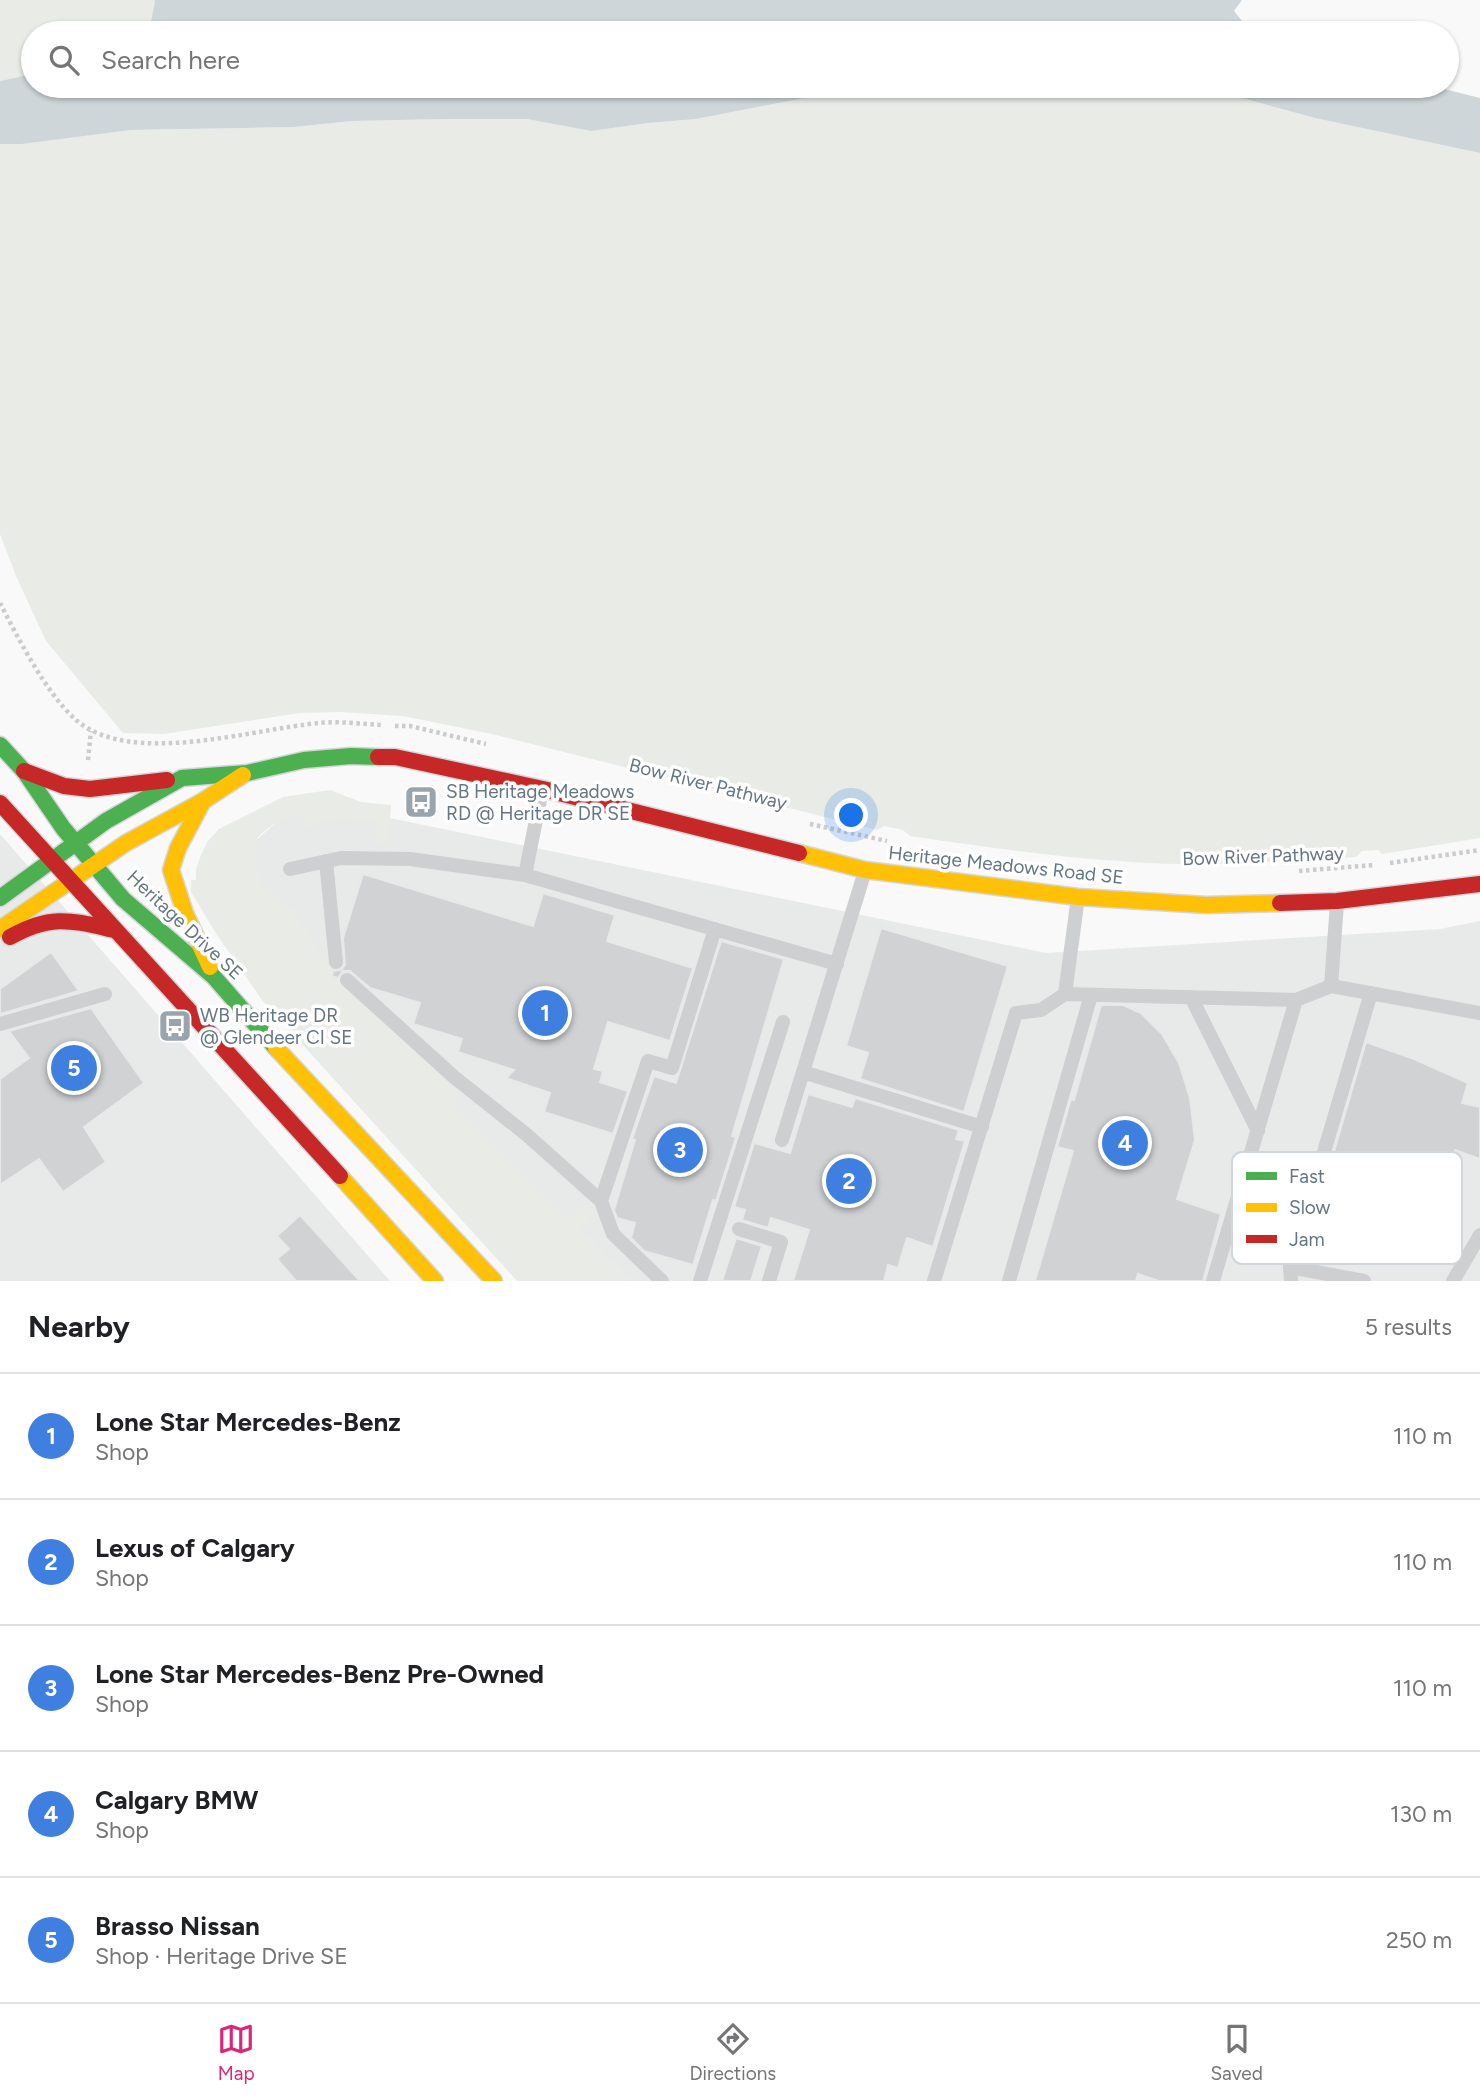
<!DOCTYPE html>
<meta charset="utf-8">
<style>
body{margin:0;font-family:Figtree,sans-serif;background:#f2f2f2;color:#202124}
.you{position:absolute;left:852px;top:816px;width:24px;height:24px;margin:-18px;border:5px solid #fff;border-radius:50%;background:#1a73e8;box-shadow:0 0 0 10px #1a73e833}
.badge{display:grid;place-items:center;width:46px;height:46px;border-radius:50%;background:#db2777;color:#fff;font-size:23px;font-weight:700}
.pin{position:absolute;translate:-50% -50%;border:4px solid #fff;box-shadow:0 2px 7px #0006}
.list{margin:0;padding:0;list-style:none}
h2{display:flex;justify-content:space-between;align-items:center;height:91px;margin:0;padding:0 28px;font-size:30px}
h2 small{font-size:23px;font-weight:400;color:#757577}
.list li{display:grid;grid-template-columns:46px 1fr auto;gap:21px;align-items:center;box-sizing:border-box;height:126px;padding:0 28px;border-top:2px solid #e0e0e0}
.list b{display:block;font-size:26px;white-space:nowrap}
.list p{margin:0;font-size:23px;white-space:nowrap;color:#757577}
.list em{font-size:23px;font-style:normal;color:#757577}
.icon{flex:none;width:38px;height:38px;fill:none;stroke:currentColor;stroke-width:2;stroke-linecap:round;stroke-linejoin:round}
.map{position:relative;flex:none;width:1480px;height:1281px;overflow:hidden}
.search{position:absolute;background:#fff;box-shadow:0 2px 5px #0004;left:21px;right:21px;top:21px;height:77px;display:flex;align-items:center;gap:18px;box-sizing:border-box;padding:0 24px;border-radius:38px;color:#757577;font-size:26px}
.sheet{height:721px;background:#fff}
nav{display:flex;justify-content:space-around;align-items:center;box-sizing:border-box;height:98px;border-top:2px solid #e0e0e0;background:#fff;font-size:19px;color:#757577}
nav a{display:grid;justify-items:center;gap:4px}
nav .on{color:#db2777}
.map>svg:first-child{display:block}
</style>
<div class="map">
<svg width="1480" height="1281" viewBox="0 0 1480 1281">
<rect width="100%" height="100%" fill="#f9f9f9"/>
<path fill="#e8e9e9" d="M302,800L1046,953L1440,929L1480,921V1281H618L326,986L231,862Z
M0,834L390,1281H0Z"/>
<path fill="#e8ebe6" d="M0,0H153L155,1L150,26L143,33H33V74L0,81Z
M974,86H1198L1315,118L1480,153V838L1382,854L1378,850L1362,851L1356,857C1297,860 1238,865 1180,864C1089,862 999,849 910,836L903,830L884,826L877,830L492,734L403,716L340,712L300,713L164,734L123,733L46,641L16,576L0,534V144H22L131,130L294,127L352,121L446,119H527L591,131L648,123L696,119L825,94Z
M330,790L361,802L391,805L388,843L374,841L375,822L343,818L304,827L302,814C282,817 272,824 257,838L255,864L263,885L296,913L323,958L457,1092L455,1106L567,1219L585,1202L595,1213L580,1230L632,1281H517L262,1000L217,935L191,892V880H196V869L201,855L207,842L219,829L283,797Z"/>
<path fill="#ced6d9" d="M153,0H1242L1234,11L1242,21L1297,33H143L150,26L155,1Z
M33,74V86H974L825,94L696,119L648,123L591,131L527,119H446L352,121L294,127L131,130L22,144H0V81Z
M1198,86H1432L1480,98V153L1315,118Z"/>
<path fill="#d0d2d3" stroke="#e8e8e8" stroke-width="2" d="M363,874L533,926L543,893L615,915L607,941L693,968L670,1041L608,1022L594,1069L603,1071L600,1082L628,1091L613,1134L544,1112L550,1093L506,1078L514,1070L458,1052L462,1039L413,1024L420,1003L370,988L350,971H343L338,978L332,976L333,971L341,970L345,965L343,938Z
M881,928L1008,966L964,1112L860,1079L868,1053L846,1046Z
M721,941L784,959L732,1136L736,1137L716,1201L713,1200L693,1265L644,1251L631,1238L635,1223L617,1218L614,1210L635,1140L632,1139L654,1076L676,1083Z
M51,952L79,991L0,1014V989Z
M1101,1005H1123L1141,1013L1162,1034L1179,1063L1190,1098L1195,1140L1177,1199L1221,1214L1203,1281H1159L1138,1274L1136,1281H1035L1073,1151L1057,1147L1071,1099L1074,1100Z
M91,1008L144,1083L84,1127L106,1162L63,1192L39,1159L0,1185V1079L29,1058L9,1031Z
M1366,1042L1414,1059L1468,1083L1462,1103L1480,1107V1159L1455,1150L1421,1263L1311,1230Z
M808,1094L852,1107L855,1098L959,1130L956,1139L965,1141L933,1247L907,1238L898,1268L888,1265L884,1281H793L809,1230L771,1218L768,1228L742,1220L745,1210L734,1207L754,1143L790,1153Z
M300,1215L360,1281H296L277,1259L289,1249L277,1236Z
M736,1238L762,1246L751,1281H722Z"/>
<g fill="none" stroke-linecap="round" stroke-linejoin="round">
<defs>
<path id="fast" d="M0,745L24,771L63,828L123,899L214,977L276,1048
M0,898L106,821L182,778L247,773L304,760L351,756L378,757"/>
<path id="slow" d="M203,801L178,848L171,870L185,913L210,967
M799,853L865,870L1078,897L1206,905L1280,903
M0,929L126,843L203,801L243,775
M276,1048L494,1281
M340,1176L435,1281"/>
<path id="jam" d="M378,757H395L543,789L799,853
M24,771L64,786L90,789L167,780
M0,803L340,1176
M1280,903L1337,901L1480,884
M10,937C51,914 70,920 114,930"/>
</defs>
<use href="#fast" stroke="#d5d6d7" stroke-width="19"/>
<use href="#slow" stroke="#d5d6d7" stroke-width="19"/>
<use href="#jam" stroke="#d5d6d7" stroke-width="19"/>
<path stroke="#cbcccd" stroke-width="4.5" stroke-dasharray="3.5 3.5" stroke-linecap="butt" d="M0,603C18,638 46,693 75,719C129,768 252,729 319,723C340,721 362,724 383,725
M395,726H410L486,744
M88,760L91,731
M810,824L887,841
M1390,863L1480,850
M1299,871L1374,865"/>
<path stroke="#cecfd0" stroke-width="14" d="M542,790L525,875L837,964
M326,861L336,962
M290,869L341,858L410,859L525,875
M1078,897L1065,994L1296,1000L1331,986L1480,1013
M347,980L454,1077L527,1135L601,1201L648,1061L672,1068L715,929
M1331,986L1337,903
M1191,997L1258,1131
M0,1024L105,994
M803,1072L982,1127
M782,1140L865,871
M601,1201L613,1234L662,1281
M739,1229L781,1242L769,1281
M1290,1267L1364,1281
M700,1281L783,1022
M934,1281L1016,1013L1041,1010L1065,994
M1009,1281L1091,995
M1213,1281L1296,1000
M1291,1281L1290,1267L1371,993
M1453,1281L1480,1235"/>
<use href="#fast" stroke="#4caf50" stroke-width="16"/>
<use href="#slow" stroke="#ffc107" stroke-width="16"/>
<use href="#jam" stroke="#c62828" stroke-width="16"/>
</g>
<defs>
<symbol id="bus-square" viewBox="-11 -11 22 22"><rect x="-9" y="-9" width="18" height="18" rx="4" fill="#99a4ac" stroke="#fff"/><path d="M-5-6H5V4H4V6H2V4H-2V6H-4V4H-5ZM-3.5-4V0h7V-4ZM-3.5 1.2v1.5H-2V1.2ZM2 1.2v1.5H3.5V1.2Z" fill="#fff"/></symbol>
</defs>
<g fill-rule="evenodd">
<use href="#bus-square" x="402" y="783" width="38" height="38"/>
<use href="#bus-square" x="156" y="1007" width="38" height="38"/>
</g>
<g text-anchor="middle" dominant-baseline="central" stroke-width="7" stroke-linejoin="round" paint-order="stroke">
<g font-size="19" fill="#657683" stroke="#fff">
<text transform="translate(708 784) rotate(14)">Bow River Pathway</text>
<text transform="translate(1263 856) rotate(-2)">Bow River Pathway</text>
<text transform="translate(1006 865) rotate(6)">Heritage Meadows Road SE</text>
<text transform="translate(185 925) rotate(43)">Heritage Drive SE</text>
</g>
<g font-size="19" fill="#657683" stroke="#fff" text-anchor="start">
<text x="446" y="791">SB Heritage Meadows<tspan x="446" dy="22">RD @ Heritage DR SE</tspan></text>
<text x="200" y="1015">WB Heritage DR<tspan x="200" dy="22">@ Glendeer CI SE</tspan></text>
</g>
</g>
<rect x="1232" y="1152" width="230" height="112" rx="10" fill="#fff" stroke="#d1d6da" stroke-width="2"/>
<rect x="1246" y="1172" width="31" height="8" fill="#4caf50"/>
<rect x="1246" y="1203" width="31" height="9" fill="#ffc107"/>
<rect x="1246" y="1235" width="31" height="8" fill="#c62828"/>
<g font-size="19" fill="#657683">
<text x="1289" y="1183">Fast</text>
<text x="1289" y="1214">Slow</text>
<text x="1289" y="1246">Jam</text>
</g>
</svg>
<div class="you"></div>
<div class="pin badge" style="left:545px;top:1013px;background:#3f7fe0">1</div>
<div class="pin badge" style="left:849px;top:1181px;background:#3f7fe0">2</div>
<div class="pin badge" style="left:680px;top:1150px;background:#3f7fe0">3</div>
<div class="pin badge" style="left:1125px;top:1143px;background:#3f7fe0">4</div>
<div class="pin badge" style="left:74px;top:1068px;background:#3f7fe0">5</div>
<div class="search"><svg class="icon" aria-label="search" viewBox="0 0 24 24"><circle cx="10" cy="10" r="6"/><path d="M15 15l6 6"/></svg>Search here</div>
</div>
<section class="sheet">
<h2>Nearby<small>5 results</small></h2>
<ul class="list">
<li><span class="badge" style="background:#3f7fe0">1</span><div><b>Lone Star Mercedes-Benz</b><p>Shop</p></div><em>110 m</em></li>
<li><span class="badge" style="background:#3f7fe0">2</span><div><b>Lexus of Calgary</b><p>Shop</p></div><em>110 m</em></li>
<li><span class="badge" style="background:#3f7fe0">3</span><div><b>Lone Star Mercedes-Benz Pre-Owned</b><p>Shop</p></div><em>110 m</em></li>
<li><span class="badge" style="background:#3f7fe0">4</span><div><b>Calgary BMW</b><p>Shop</p></div><em>130 m</em></li>
<li><span class="badge" style="background:#3f7fe0">5</span><div><b>Brasso Nissan</b><p>Shop · Heritage Drive SE</p></div><em>250 m</em></li>
</ul>
</section>
<nav>
<a class="on"><svg class="icon" aria-label="map" viewBox="0 0 24 24"><path d="M3 6l6-2 6 2 6-2v14l-6 2-6-2-6 2zM9 4v14M15 6v14"/></svg>Map</a>
<a><svg class="icon" aria-label="directions" viewBox="0 0 24 24"><path d="M12 3l9 9-9 9-9-9zM9 14v-3h6M13 9l2 2-2 2"/></svg>Directions</a>
<a><svg class="icon" aria-label="saved" viewBox="0 0 24 24"><path d="M7 4h10v16l-5-4-5 4z"/></svg>Saved</a>
</nav>
